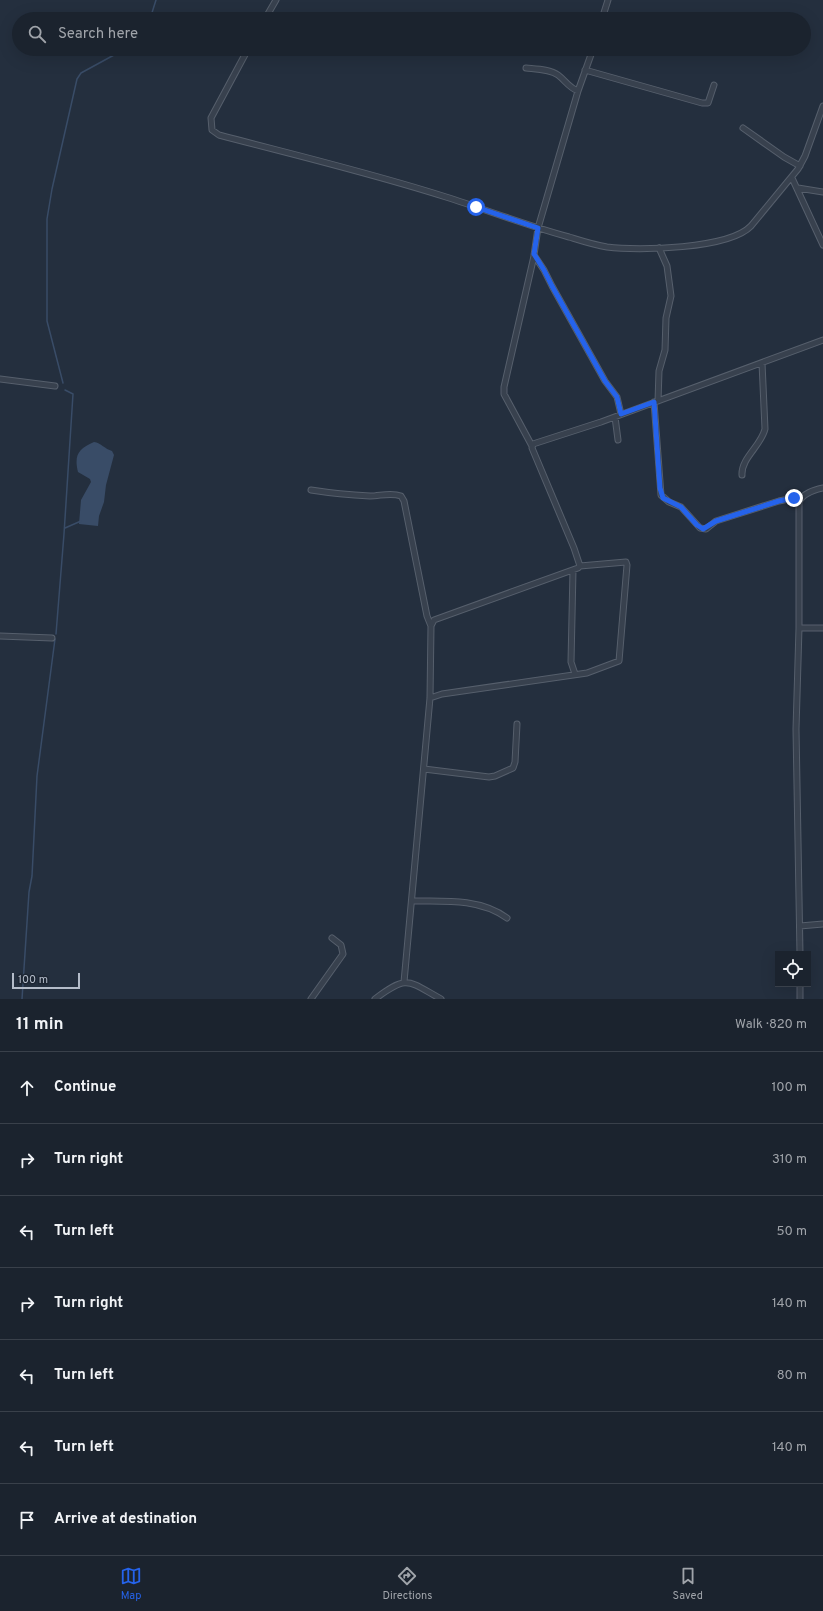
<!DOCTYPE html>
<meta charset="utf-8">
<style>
body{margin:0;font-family:Overpass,sans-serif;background:#242b36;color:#f1f3f6}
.controls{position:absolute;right:12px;bottom:12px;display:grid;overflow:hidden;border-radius:0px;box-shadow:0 4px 16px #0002}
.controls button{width:36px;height:36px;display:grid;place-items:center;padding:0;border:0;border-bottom:1px solid #39404a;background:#1b232e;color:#f1f3f6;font:20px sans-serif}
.scale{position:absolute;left:12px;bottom:10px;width:68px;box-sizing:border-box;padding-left:4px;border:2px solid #b4bcc9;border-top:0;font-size:11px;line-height:14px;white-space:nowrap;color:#b4bcc9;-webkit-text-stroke:3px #1d2633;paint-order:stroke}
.stop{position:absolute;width:12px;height:12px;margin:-9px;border:3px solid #2563eb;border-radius:50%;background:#fff}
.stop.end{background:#2563eb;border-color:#fff;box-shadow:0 1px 4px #0008}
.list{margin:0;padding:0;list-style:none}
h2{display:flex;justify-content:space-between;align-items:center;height:52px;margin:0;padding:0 16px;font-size:17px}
h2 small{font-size:13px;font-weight:400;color:#a0a4aa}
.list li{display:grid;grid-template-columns:26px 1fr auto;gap:12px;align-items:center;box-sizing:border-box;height:72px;padding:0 16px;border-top:1px solid #39404a}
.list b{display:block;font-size:15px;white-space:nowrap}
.list em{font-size:13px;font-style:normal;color:#a0a4aa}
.icon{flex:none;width:22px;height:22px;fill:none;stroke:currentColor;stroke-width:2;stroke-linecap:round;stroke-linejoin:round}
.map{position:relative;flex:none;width:823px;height:999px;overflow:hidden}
.search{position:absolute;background:#1b232e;box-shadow:0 4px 16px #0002;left:12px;right:12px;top:12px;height:44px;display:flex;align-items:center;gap:10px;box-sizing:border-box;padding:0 14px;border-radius:22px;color:#a0a4aa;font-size:15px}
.sheet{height:556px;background:#1b232e}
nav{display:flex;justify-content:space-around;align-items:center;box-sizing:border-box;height:56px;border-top:1px solid #39404a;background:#1b232e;font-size:11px;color:#a0a4aa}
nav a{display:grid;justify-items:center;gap:2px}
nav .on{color:#2563eb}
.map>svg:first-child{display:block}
</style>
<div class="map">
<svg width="823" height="999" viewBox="0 0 823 999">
<rect width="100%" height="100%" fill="#242f3e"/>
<path fill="#394c67" d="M94,442C101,443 105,449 112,451L114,455L106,485L104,502L99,516L98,526L79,524L81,500L91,482L90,479L78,472C74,455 78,449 94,442Z"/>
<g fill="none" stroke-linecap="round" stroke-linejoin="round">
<path stroke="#394c67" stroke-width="1.5" d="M150,19L156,0
M63,383L47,321V219L52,189L77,79L81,73L125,49
M65,528L81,521
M56,634L64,534L73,394L65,390
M22,999L29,892L32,876L37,776L55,639"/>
<defs>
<path id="minor" d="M265,19L276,0
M602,19L608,0
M248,49L211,118L212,130L219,135C295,155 371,173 446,197C487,210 528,226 569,237C582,241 594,245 607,247C638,251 729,249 751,226L798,169L805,156L823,106
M593,49L578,91L538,228L534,255L544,270L552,286L605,381L617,397L621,414
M526,68C536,69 550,69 558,75C566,81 568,87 578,91
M585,70L702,103H708L714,85
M743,128L784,157L800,166
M792,178L823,245
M798,188L823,192
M0,379L55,386
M658,401L659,371L665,350L666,318L671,296L667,266L659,248
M654,402L661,495L669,502L681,507L700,528L706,529L716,521L779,501L794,498L800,499
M615,417L618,440
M532,446L504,394V387L534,256
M742,475C741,458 761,446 765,429L762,363
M311,490C330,493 350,495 370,496C380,496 391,492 401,496L404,501L427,616L431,626
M573,570L571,662L575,674
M799,628H823
M0,636L52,638
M430,698L442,694L587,673L619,661L627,565L626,562L580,566
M424,769L489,777L495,776L513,768L515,762L517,724
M412,901C443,901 480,898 507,918
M800,926L823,924
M800,954L796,729L799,628V502C803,493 814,490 823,488
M404,982L430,698L431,626L434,620L578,568L580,566L574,548L532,448L533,444L601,422L823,340
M311,999L343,954L341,945L332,938
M375,999C408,974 408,981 441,999
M800,999V984"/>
</defs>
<use href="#minor" stroke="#565f6c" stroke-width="7"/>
<use href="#minor" stroke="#38414e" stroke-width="5"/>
</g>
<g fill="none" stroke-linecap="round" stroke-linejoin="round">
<path stroke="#2563eb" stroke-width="5" d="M476,207L538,228L534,254L544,270L552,286L605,381L617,397L621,414L654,402L660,488L663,498L681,507L697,525L703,529L716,521L779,501L794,498"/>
</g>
</svg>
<div class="controls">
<button><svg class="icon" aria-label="locate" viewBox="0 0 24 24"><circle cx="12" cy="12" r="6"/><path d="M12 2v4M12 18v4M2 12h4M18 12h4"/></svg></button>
</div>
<div class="scale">100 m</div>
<div class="stop" style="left:476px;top:207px"></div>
<div class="stop end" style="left:794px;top:498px"></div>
<div class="search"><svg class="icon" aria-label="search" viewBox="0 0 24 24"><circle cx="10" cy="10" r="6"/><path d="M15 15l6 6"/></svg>Search here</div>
</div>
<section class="sheet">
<h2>11 min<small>Walk · 820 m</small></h2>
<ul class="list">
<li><svg class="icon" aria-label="ahead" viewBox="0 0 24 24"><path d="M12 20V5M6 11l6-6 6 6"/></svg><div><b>Continue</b></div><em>100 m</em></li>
<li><svg class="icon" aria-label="right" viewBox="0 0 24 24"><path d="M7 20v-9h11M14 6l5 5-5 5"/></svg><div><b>Turn right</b></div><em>310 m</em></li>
<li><svg class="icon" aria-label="left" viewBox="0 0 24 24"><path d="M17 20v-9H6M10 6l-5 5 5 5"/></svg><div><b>Turn left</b></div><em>50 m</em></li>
<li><svg class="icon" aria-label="right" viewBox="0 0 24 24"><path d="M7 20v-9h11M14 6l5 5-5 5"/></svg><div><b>Turn right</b></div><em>140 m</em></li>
<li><svg class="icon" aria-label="left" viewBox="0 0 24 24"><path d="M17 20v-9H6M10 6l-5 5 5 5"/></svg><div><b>Turn left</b></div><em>80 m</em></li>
<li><svg class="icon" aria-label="left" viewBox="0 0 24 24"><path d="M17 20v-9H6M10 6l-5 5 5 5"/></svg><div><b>Turn left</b></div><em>140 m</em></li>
<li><svg class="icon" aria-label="arrive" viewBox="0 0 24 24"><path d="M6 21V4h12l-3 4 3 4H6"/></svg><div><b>Arrive at destination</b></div></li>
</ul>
</section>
<nav>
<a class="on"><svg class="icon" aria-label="map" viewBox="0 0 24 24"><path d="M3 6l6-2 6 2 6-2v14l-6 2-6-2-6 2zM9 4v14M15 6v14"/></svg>Map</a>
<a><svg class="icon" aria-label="directions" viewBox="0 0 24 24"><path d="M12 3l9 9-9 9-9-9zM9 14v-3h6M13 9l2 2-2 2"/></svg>Directions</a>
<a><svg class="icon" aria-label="saved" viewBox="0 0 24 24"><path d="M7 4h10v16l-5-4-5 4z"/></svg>Saved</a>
</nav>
